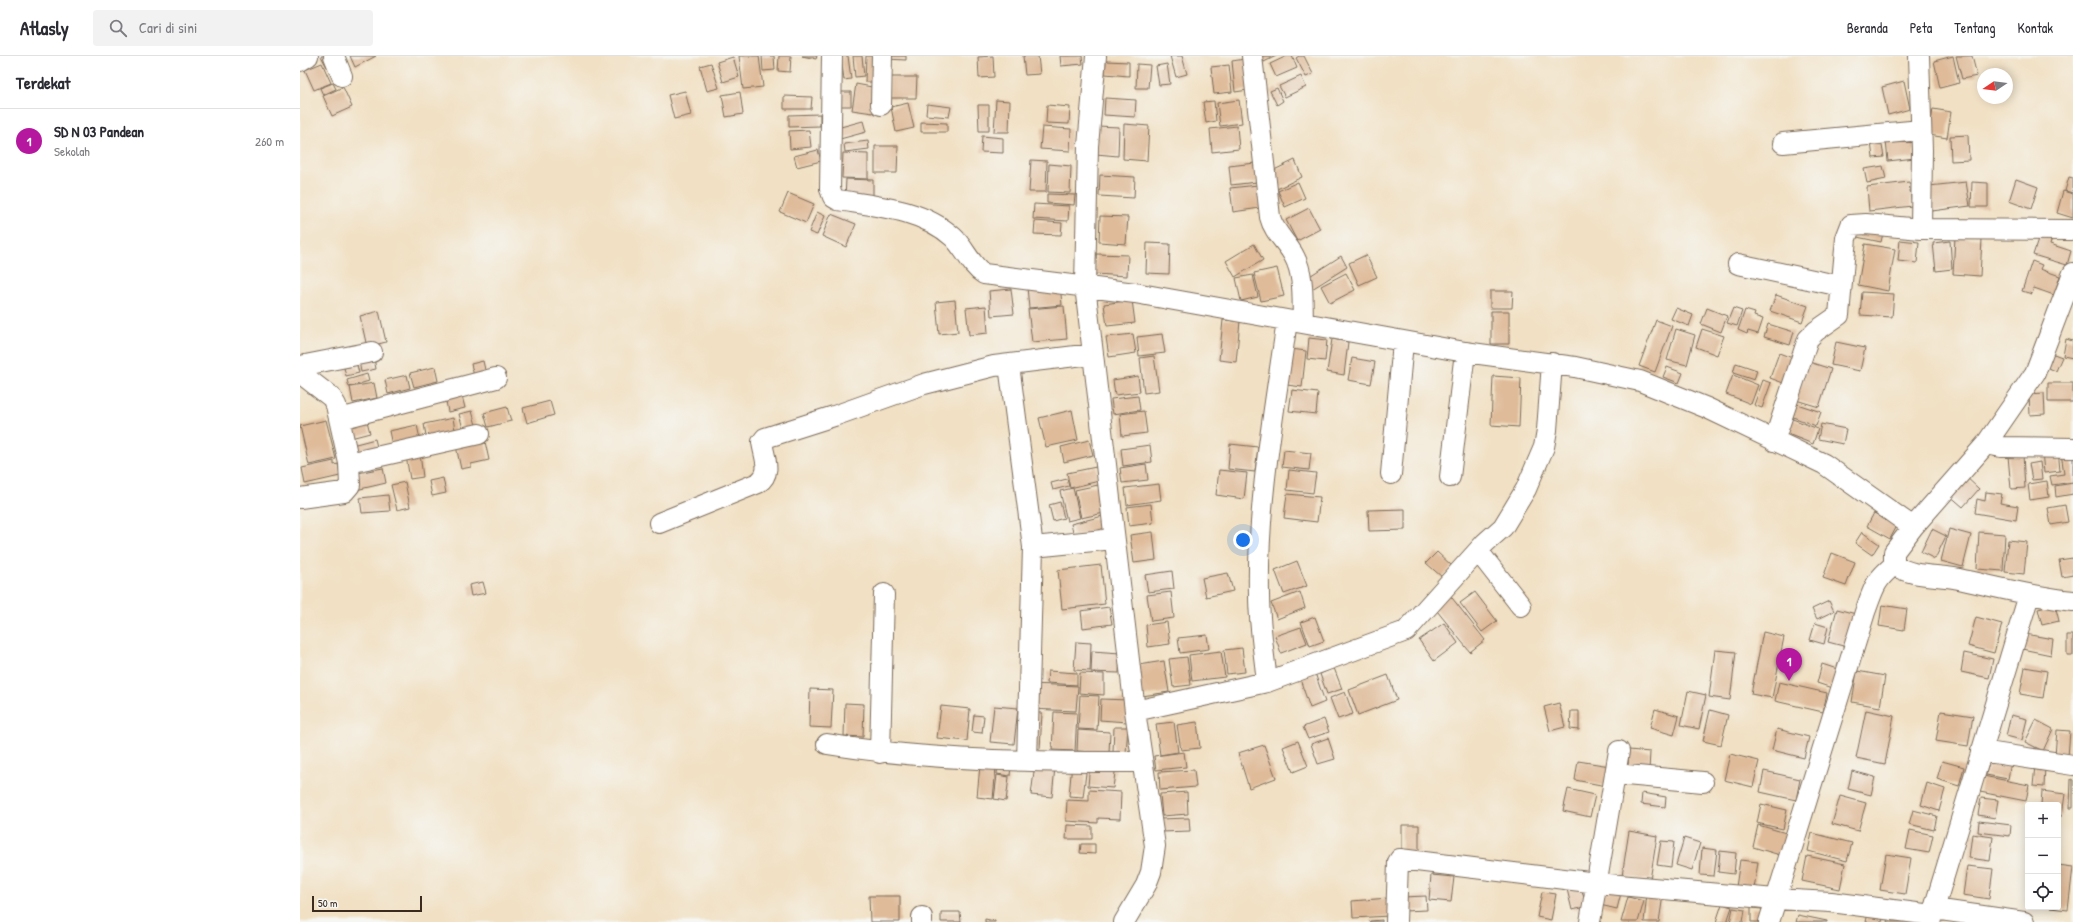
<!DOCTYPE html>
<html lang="id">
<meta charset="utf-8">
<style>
body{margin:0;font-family:"Patrick Hand",sans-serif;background:#f2f2f3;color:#2b2b33}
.controls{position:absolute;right:12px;bottom:12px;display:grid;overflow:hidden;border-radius:4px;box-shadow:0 2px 10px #0003}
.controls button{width:36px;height:36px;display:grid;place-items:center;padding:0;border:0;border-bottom:1px solid #e1e1e2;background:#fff;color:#2b2b33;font:20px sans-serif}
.compass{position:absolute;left:1677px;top:12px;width:36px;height:36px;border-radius:50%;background:#fff;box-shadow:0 2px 10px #0003;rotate:257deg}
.scale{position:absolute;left:12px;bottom:10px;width:110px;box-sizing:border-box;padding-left:4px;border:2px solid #3b2a1e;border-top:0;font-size:11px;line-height:14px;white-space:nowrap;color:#3b2a1e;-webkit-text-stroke:3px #f6f6f2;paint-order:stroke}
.you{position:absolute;left:943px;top:484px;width:14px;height:14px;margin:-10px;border:3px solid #fff;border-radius:50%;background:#1a73e8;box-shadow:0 0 0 6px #1a73e833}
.badge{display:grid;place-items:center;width:26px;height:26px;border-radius:50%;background:#b5179e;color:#fff;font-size:13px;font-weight:700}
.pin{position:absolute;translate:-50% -33px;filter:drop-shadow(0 1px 2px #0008)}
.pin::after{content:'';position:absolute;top:21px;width:14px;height:12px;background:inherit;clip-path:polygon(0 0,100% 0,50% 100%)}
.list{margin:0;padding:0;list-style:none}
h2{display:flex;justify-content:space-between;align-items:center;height:52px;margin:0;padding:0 16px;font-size:17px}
h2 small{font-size:13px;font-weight:400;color:#7c7c81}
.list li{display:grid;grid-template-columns:26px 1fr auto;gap:12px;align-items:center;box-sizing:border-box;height:64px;padding:0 16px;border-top:1px solid #e1e1e2}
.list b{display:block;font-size:15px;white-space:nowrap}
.list p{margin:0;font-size:13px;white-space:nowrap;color:#7c7c81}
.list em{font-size:13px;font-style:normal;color:#7c7c81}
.icon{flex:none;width:22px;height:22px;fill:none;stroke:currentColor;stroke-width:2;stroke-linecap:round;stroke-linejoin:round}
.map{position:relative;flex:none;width:1773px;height:866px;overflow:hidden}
header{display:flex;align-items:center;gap:24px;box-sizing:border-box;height:56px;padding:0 20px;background:#fff;border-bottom:1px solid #e1e1e2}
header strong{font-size:19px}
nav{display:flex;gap:22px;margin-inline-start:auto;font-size:14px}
.search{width:280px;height:36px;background:#f2f2f3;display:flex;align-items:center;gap:10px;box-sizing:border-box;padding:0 14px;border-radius:4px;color:#7c7c81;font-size:15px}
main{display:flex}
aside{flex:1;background:#fff}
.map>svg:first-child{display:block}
</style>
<header>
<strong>Atlasly</strong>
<div class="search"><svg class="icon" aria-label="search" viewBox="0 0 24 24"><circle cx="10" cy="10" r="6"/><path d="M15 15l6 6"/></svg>Cari di sini</div>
<nav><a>Beranda</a><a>Peta</a><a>Tentang</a><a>Kontak</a></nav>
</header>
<main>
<aside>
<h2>Terdekat<small></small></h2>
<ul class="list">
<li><span class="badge">1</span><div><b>SD N 03 Pandean</b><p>Sekolah</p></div><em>260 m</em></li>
</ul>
</aside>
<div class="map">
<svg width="1773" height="866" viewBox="0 0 1773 866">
<rect width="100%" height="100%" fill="#f6f6f2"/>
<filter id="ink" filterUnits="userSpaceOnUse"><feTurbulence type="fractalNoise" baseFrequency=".025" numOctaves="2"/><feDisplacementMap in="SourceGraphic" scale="8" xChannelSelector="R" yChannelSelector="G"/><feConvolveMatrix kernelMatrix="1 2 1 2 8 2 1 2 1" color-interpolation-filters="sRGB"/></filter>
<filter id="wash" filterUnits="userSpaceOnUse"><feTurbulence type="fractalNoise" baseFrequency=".012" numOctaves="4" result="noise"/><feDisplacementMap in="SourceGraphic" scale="16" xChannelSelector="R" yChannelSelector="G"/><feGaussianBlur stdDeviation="0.9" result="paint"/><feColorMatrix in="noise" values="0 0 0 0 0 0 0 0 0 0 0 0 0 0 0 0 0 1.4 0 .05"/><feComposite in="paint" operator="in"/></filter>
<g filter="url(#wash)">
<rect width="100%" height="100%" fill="#f1e0c3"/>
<g id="blocks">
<path fill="#dfbb9a" d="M21,0H31L34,8L27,11Z
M50,0H76L55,11Z
M439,0H459L463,31L443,33Z
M462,0H474L475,14L463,15Z
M479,0H491L490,16L478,15Z
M502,0H517L516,3Z
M541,0H548L551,23L544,24Z
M553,0H562L564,20L555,21Z
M566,0H577L576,26H565Z
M586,0H606V4L586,3Z
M693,0L694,21L679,22L678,1Z
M723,0H738L740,18L725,19Z
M760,0H782L783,8L761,10Z
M870,0H882L887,18L876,21Z
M961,0H976L964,6Z
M987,0H992L997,12L976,21L970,8Z
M999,0H1004L1013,18L1006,21L996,2Z
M1653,0L1659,27L1640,32L1634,5Z
M1656,0H1672L1677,20L1662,23Z
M433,1L439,21L423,26L417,6Z
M945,3L948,34L935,36L932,5Z
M806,5L829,6V20L805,18Z
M22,7L31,27L14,34L5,14Z
M411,7L419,32L407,35L400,10Z
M837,8L850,9L848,32H836Z
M867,8L870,28L859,29L856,10Z
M929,9L932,36L914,38L911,11Z
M1001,20L1006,31L985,41L979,30Z
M590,21H617L616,42H589Z
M1604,25L1610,53L1588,59L1582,31Z
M33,27L36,33L23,39L20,32Z
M556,28L577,32L573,57L552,54Z
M43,31L52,51L32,60L23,40Z
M977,32L983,45L977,49L970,35Z
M385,35L391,59L374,63L368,39Z
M440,36L443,58L426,61L422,39Z
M536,36H551V50H536Z
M484,40L512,41L511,53H484Z
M805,42L836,44L835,61L804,59Z
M696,44L710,45L709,76H694Z
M939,44L942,67L920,70L917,47Z
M914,45L916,65L906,67L903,46Z
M608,47L614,72L596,76L591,51Z
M627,48L651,51L649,61L626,59Z
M678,49H689V75H679Z
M747,49L770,51L769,68L746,67Z
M1633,53L1651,56L1647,82L1629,79Z
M520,58V70L489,71V59Z
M563,65L566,76L540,83L537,72Z
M621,66L647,67V76H621Z
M824,68L849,70L847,105L823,103Z
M797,70L819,71L818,100L796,98Z
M937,70L939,93L912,96L910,73Z
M742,71L771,73L770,95L740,93Z
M509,74L511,91L490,93L489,75Z
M1668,79L1669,104L1651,105L1650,80Z
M682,80L703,82V97L681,96Z
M1613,82L1615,102L1588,105L1586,85Z
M1581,84L1584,101L1573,102L1571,86Z
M568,85L569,93L545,96L544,88Z
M575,90H598L597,117H575Z
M518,94L521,105L497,111L494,100Z
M543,97L568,98V123L542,122Z
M731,104L747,105L746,136H729Z
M995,104L1002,121L977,133L970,116Z
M955,107L957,126L931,129L929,110Z
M749,108L771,110L770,137L748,136Z
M1583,110L1586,123L1567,127L1564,113Z
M800,119L835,121L834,142L799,140Z
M1769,121L1773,122V137L1765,135Z
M546,123L573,124V143H545Z
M1716,123L1738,131L1731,153L1709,145Z
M998,126L1005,142L985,151L978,135Z
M1609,126L1612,150L1569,155L1567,131Z
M1666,126L1670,150L1632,155L1629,130Z
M1672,126L1688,127V151H1671Z
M958,129L960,152L933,156L930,132Z
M1763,135L1773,138V162L1757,157Z
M488,137L514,148L506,167L480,156Z
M747,138L775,139L774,149L747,147Z
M734,148L769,150L768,165L733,163Z
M1009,152L1020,173L997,185L986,164Z
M517,156L525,160L517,179L509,176Z
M531,158L556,168L546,191L522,180Z
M800,160L828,161L826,188L799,186Z
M735,165L762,167L761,179L734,178Z
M1560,172L1583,177L1581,186L1557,181Z
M1740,178L1752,182L1750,188L1771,195L1767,209L1733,199Z
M1655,181L1682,183L1680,220L1653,218Z
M1600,184L1619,186L1617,207L1598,205Z
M1650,185L1652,213L1636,215L1633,187Z
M847,187L870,188L869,218L846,217Z
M954,188L963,204L935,221L926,205Z
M1565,188L1595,193L1588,235L1558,229Z
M796,198L828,199L827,220L795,218Z
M1066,199L1077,221L1059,229L1049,207Z
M1041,200L1047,211L1012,233L1005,223Z
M1732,205L1742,209L1740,213L1760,220L1754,239L1734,232L1732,238L1722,235Z
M977,212L984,240L961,245L954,217Z
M1046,217L1055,234L1030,247L1021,230Z
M953,219L958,241L941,245L936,222Z
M760,228L762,249L729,252L727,231Z
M711,233L714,258L691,260L689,235Z
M1190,235H1213L1212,252H1190Z
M1562,236L1594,238L1592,261L1560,259Z
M1476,239L1508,250L1502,266L1470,255Z
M655,244L658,276L639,278L636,246Z
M832,244L835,267L807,270L804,248Z
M686,250L688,277L669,279L666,252Z
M764,250L767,283L732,286L728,253Z
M1376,252L1393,259L1389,270L1371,263Z
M1407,252L1427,260L1421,276L1401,268Z
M1433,252L1442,255L1437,270L1427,267Z
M1445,254L1455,257L1454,260L1463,263L1458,278L1448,275L1447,278L1438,274Z
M79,255L86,286L67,291L60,260Z
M1191,255H1209V288H1191Z
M923,264L940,265L936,306L919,304Z
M1356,264L1372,270L1355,316L1339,310Z
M1468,268L1494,276L1490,289L1464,281Z
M1376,273L1395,279L1387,309L1367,304Z
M1402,273L1424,280L1417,299L1396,291Z
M833,278L836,297L809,301L806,281Z
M862,278L865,297L839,300L837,281Z
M1009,282L1027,284L1025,305L1007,303Z
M1032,283L1048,286L1044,319L1027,316Z
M1766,283L1773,285V302L1763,300Z
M1536,286L1565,292L1560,315L1531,309Z
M991,293L1006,295L1002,331L987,329Z
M1479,297L1495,303L1486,328L1470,322Z
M1751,297L1762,301L1756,315L1746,311Z
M854,300L859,335L844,337L840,302Z
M74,302L76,313L61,316L59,305Z
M1052,302L1075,306L1071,328L1048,324Z
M183,305L186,318L174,320L171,308Z
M1509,306L1531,313L1519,351L1496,344Z
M1436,307L1457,314L1454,324L1433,317Z
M57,309L59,317L46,320L44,312Z
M135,311L138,325L114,331L110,317Z
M1367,311L1383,317L1379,327L1363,321Z
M67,318L69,325L49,331L47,324Z
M107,319L110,332L88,338L85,324Z
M1433,319L1458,329L1451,348L1426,338Z
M838,320L840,336L815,339L813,324Z
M1193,320L1221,322L1219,371L1191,369Z
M1463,324L1471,327L1462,352L1454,349Z
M74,327L77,342L53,347L50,331Z
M1748,327H1773V346H1748Z
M992,334L1018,337L1016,358L989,355Z
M161,336L165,352L148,356L145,340Z
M1744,337L1745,358L1730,359L1729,338Z
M838,340L840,354L813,358L811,343Z
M250,345L254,359L227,367L223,352Z
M1497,348L1521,356L1516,370L1493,361Z
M207,351L211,365L188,371L184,357Z
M772,354L778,384L746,391L739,362Z
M172,355L178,376L165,380L159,358Z
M844,355L847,377L822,380L820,358Z
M66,361L70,377L47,383L43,367Z
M153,362L156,380L127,385L124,368Z
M1490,362L1518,373L1513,388L1485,377Z
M26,364L36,403L9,409L0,370Z
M1521,368L1546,373L1543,388L1518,383Z
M117,369L121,388L93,394L89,375Z
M184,381L189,404L171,408V411L161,413L156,390Z
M75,383L78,395L55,401L52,389Z
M789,384L793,399L764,406L761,391Z
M930,388L958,391L955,416L928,413Z
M850,389L852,406L823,410L821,393Z
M1758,393L1760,415L1744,417L1742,395Z
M984,394L1011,397L1009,414L982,411Z
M1773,395V426L1752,429L1750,420L1764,418L1761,397Z
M120,398L123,421L110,423L106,400Z
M1723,399L1725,432L1711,433L1708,400Z
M34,405V409L38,408L40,420L5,428L2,412Z
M1740,406L1742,423L1732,424L1729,408Z
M846,408L848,424L822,427L820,412Z
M796,411L799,425L770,432L767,417Z
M83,412L86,427L56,434L53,418Z
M919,414L947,417L944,443L916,439Z
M989,414L1016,417L1013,437L987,434Z
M1664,419L1679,433L1663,451L1648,438Z
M143,422L146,437L132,440L129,425Z
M767,423L769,430L753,434L751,427Z
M1747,425L1749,441L1730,444L1728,428Z
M105,426L110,451L97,454L91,429Z
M1773,427V438L1756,441L1755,430Z
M859,428L861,444L827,449L825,432Z
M798,429L804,457L781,462L775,434Z
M773,432L780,462L767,465L760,435Z
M1686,436L1702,438L1700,447L1718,450L1716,464L1675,457L1677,443L1685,445Z
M987,438L1020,441L1017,466L984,462Z
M88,439L90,455L62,457L60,442Z
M760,446L764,462L753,465L749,449Z
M851,448L853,467L829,470L827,451Z
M1765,449L1768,466L1751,469L1748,452Z
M1105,453V474L1069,475L1068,454Z
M1574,457L1597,470L1590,483L1567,470Z
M807,459L810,471L774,480L771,468Z
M1632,473L1646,480L1635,503L1621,496Z
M1649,473L1671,479L1663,511L1641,505Z
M853,476L856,504L834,507L830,479Z
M1562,476L1579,488L1572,499L1555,487Z
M1679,476L1705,478L1703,515L1677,513Z
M1708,484L1727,486L1724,518L1705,516Z
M1137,496L1152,510L1142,521L1126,507Z
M1532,497L1555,506L1546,530L1523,522Z
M1773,502V519L1762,521L1759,504Z
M997,505L1007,530L984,538L975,514Z
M801,509L805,548L762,553L758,514Z
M872,515L874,533L848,536L845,519Z
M928,517L933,535L906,541L902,522Z
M183,526L186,537L171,540L169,529Z
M871,536L874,562L851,565L847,539Z
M1000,536L1005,552L977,563L971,547Z
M1175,536L1197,565L1182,576L1160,547Z
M1149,538L1185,584L1170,596L1133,550Z
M1529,545L1534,555L1517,563L1512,553Z
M1582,549L1607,553L1604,574L1579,570Z
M1755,549L1759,565L1742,569L1738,553Z
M809,551L812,568L783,572L781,555Z
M1537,553L1556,558L1547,591L1528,586Z
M1015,561L1024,585L1010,590L1001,566Z
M1676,561L1702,568L1694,597L1668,590Z
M867,566L870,588L848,591L846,569Z
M1144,567L1158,587L1134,605L1119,584Z
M1515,567L1528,571L1524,588L1510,584Z
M1001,571L1007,587L981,597L975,580Z
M1463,576L1484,581L1472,642L1451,638Z
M1725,578L1753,583L1751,599L1722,593Z
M907,579L909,593L880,597L878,582Z
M1767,579H1773V599H1767Z
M776,586L791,587L790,615L774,614Z
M942,592L945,616L927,618L924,594Z
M1415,594L1436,596L1430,644L1409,641Z
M792,595L820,597L819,617L791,616Z
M921,595L925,621L892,625L889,599Z
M1664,597L1693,603L1689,622L1661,616Z
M887,601L891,629L873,631L869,603Z
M864,605L869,636L842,640L838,609Z
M1522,608L1537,613L1532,632L1517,627Z
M1725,611L1747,615L1743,642L1720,638Z
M1034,612L1042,633L1027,638L1020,618Z
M748,615L777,617V629L747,627Z
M1557,615L1585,620L1580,651L1552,646Z
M780,617L804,618V639L779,637Z
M1015,617L1025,646L1010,652L1000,623Z
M1088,619L1097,644L1058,659L1049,634Z
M1479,626L1527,637L1523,656L1475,645Z
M731,628L778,630L776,655L730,653Z
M510,633L533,634L531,672L509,671Z
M1388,635L1406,639L1399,673L1381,669Z
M1045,636L1053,658L1038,663L1030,642Z
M780,639L799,640L797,674L778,673Z
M801,643L828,644L827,666L800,664Z
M545,647L564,648L563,681L544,680Z
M1259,647L1265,671L1250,675L1244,651Z
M641,650L670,653L667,685L637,682Z
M694,650L718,652L714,688L690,686Z
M1355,653L1379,660L1374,679L1350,672Z
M1410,654L1428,659L1421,689L1403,685Z
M1566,654L1594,660L1585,708L1556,702Z
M1271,655H1279V674L1270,673Z
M1641,655L1673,660L1668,690L1636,685Z
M754,656L777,657L775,695L752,694Z
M731,657H742L740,693L729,692Z
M674,659L684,660L682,677L672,676Z
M1711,659L1727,663L1722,684L1706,680Z
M1024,663L1029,676L1008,683L1003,671Z
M1736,664L1753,673L1743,695L1725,686Z
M874,666L878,696L860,699L856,668Z
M897,666L900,692L881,694L877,669Z
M814,671H828L826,697L813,696Z
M1477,673L1509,681L1504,702L1472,694Z
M778,674L810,676L809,697L777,695Z
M1757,674L1770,675L1768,701L1755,700Z
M1028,682L1035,703L1018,708L1011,688Z
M998,685L1008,710L993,716L983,691Z
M964,689L976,722L949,732L938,697Z
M1329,694L1350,696L1349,715L1328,713Z
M884,696L886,711L856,714L854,700Z
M1430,698L1459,705L1453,731L1424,724Z
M1689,702L1711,706L1708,723L1686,719Z
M1278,705L1310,710L1306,730L1275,724Z
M1642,705L1664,711L1659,730L1637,723Z
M698,707L711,709L710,720L697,718Z
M772,707L787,709L783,741L769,740Z
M790,707L816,709L813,732L788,730Z
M735,708L755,711L752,741L731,739Z
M680,709L696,711L693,743L677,741Z
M1735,709L1745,710L1744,731L1733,730Z
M894,714L896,731L860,734L859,716Z
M1464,715L1500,723L1496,744L1460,736Z
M1552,715L1575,721L1571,739L1548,733Z
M697,719L709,721L706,745L694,743Z
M1683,720L1729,729L1726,745L1680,736Z
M1771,723L1773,724V752H1770Z
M1627,727L1645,733L1639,755L1621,749Z
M1268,733L1295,739L1290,761L1263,755Z
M789,734L821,736L820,763L798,762V767L766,765L767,744L789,745Z
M1742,735L1765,738L1762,760H1758V749H1741Z
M887,736L888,758L862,760L860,738Z
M1342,737L1366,741L1365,751L1341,748Z
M1540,740L1566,747L1558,775L1532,768Z
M1681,742L1698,744L1695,762L1678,759Z
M1461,748L1487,754L1483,773L1457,767Z
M1613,754L1637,760L1634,774L1609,768Z
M889,762L890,775L861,776L860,763Z
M1679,765L1711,769L1710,780L1678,776Z
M767,769L792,770V783H766Z
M1102,769H1119V797H1102Z
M1458,769L1486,777L1480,799L1453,791Z
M1610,774L1633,779L1629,797L1606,793Z
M1329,775L1357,780L1350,824L1322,820Z
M1512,777L1552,787L1547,805L1508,795Z
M1672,778L1693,781L1690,805L1669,802Z
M1384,782L1400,787L1392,814L1376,809Z
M1361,785L1374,786L1371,811L1357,809Z
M781,788H795V798L780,797Z
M1402,792L1417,794L1414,820L1400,819Z
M1420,795L1436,797L1434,818L1418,816Z
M1586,798L1611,802L1605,838L1580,834Z
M1507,800L1545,808L1540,833L1502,825Z
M1440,804L1458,806L1454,833L1436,831Z
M1758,809L1773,811L1768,854L1750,852L1758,851Z
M1667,810L1693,813L1689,843L1663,839Z
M1131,819L1154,821L1151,846L1129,844Z
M1304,829L1322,833L1317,853L1300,849Z
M1281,830L1286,851L1272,854L1267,833Z
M1242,836L1256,838L1251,864L1237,861Z
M1347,837L1363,839L1359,866H1344Z
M569,840H600V866H570Z
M1126,840L1127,854L1104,855L1103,841Z
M1328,841L1344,845L1338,866H1321Z
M1088,842L1089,860L1053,862L1052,845Z
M1422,848L1432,851L1427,866H1416Z
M1433,852L1445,854L1443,866H1430Z
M1451,852L1462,853V866H1451Z
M641,856H660L661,866H641Z
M1568,857L1583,860L1582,866H1566Z
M1498,859L1527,865V866H1496Z
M1588,861L1611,866H1587Z
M685,863L695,865V866H685Z
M1082,864V866H1070V865Z"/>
</g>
</g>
<g filter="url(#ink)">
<use href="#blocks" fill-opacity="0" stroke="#7b6a58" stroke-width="1"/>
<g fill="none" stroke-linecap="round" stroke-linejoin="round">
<defs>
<path id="minor" d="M34,0L42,20
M532,0L530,133L533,141L538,144C576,150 622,153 653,181C664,191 671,210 684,218L835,237L1165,296L1275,311L1340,325L1407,352L1524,408L1613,471
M796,0L788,90L785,230L835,655L855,790L851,816L846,829L824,866
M952,0L970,161C974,177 987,186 994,200C1005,220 1002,246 1003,267
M1619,0L1622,94L1621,173
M0,5L8,0
M581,49L582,0
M1483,87L1621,74
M1438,208L1541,230
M1773,217L1735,317L1686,388L1613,471L1594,496V509C1614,522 1637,518 1659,523C1697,531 1734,541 1773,545
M709,309L733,491L727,705
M0,310L72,296
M0,317L31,341L36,349L49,407L50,429L44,436L0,442
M40,363L196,322
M1474,385L1508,283L1516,275L1539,259L1546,182L1551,169L1566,168L1621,173L1773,174
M1686,388L1701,391L1773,392
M49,407L179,378
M1091,418L1103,286
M1150,421L1165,296
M359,467L458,427C473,417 464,401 462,386L465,382L534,360L624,328L694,310L792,298
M733,491L814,483
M1178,495L1221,550
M967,626C964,597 959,568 959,539C957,447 974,356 987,265
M835,655L967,626L1106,575L1185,487L1203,471L1226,433L1244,391L1247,374L1252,307
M527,688C631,705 736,706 841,706
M1681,695L1773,709
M580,697L584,538
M1315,718L1403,726
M1634,853L1724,866
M622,861V866
M1096,866L1098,806L1100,803L1297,827L1475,843L1531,846L1632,859
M1290,866L1319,695
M1469,866L1565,556C1574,532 1574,525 1594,509
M1630,866L1729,539"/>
</defs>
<use href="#minor" stroke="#7b6a58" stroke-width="22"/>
<use href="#minor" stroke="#fff" stroke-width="20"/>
</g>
</g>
</svg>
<div class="controls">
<button>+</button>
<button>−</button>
<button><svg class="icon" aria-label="locate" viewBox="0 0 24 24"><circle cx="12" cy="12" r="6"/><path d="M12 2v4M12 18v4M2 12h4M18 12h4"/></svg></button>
</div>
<svg class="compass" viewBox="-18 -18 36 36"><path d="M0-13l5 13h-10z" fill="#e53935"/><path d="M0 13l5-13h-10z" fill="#7c7c81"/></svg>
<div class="scale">50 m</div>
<div class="you"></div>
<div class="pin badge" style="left:1489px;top:625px">1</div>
</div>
</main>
